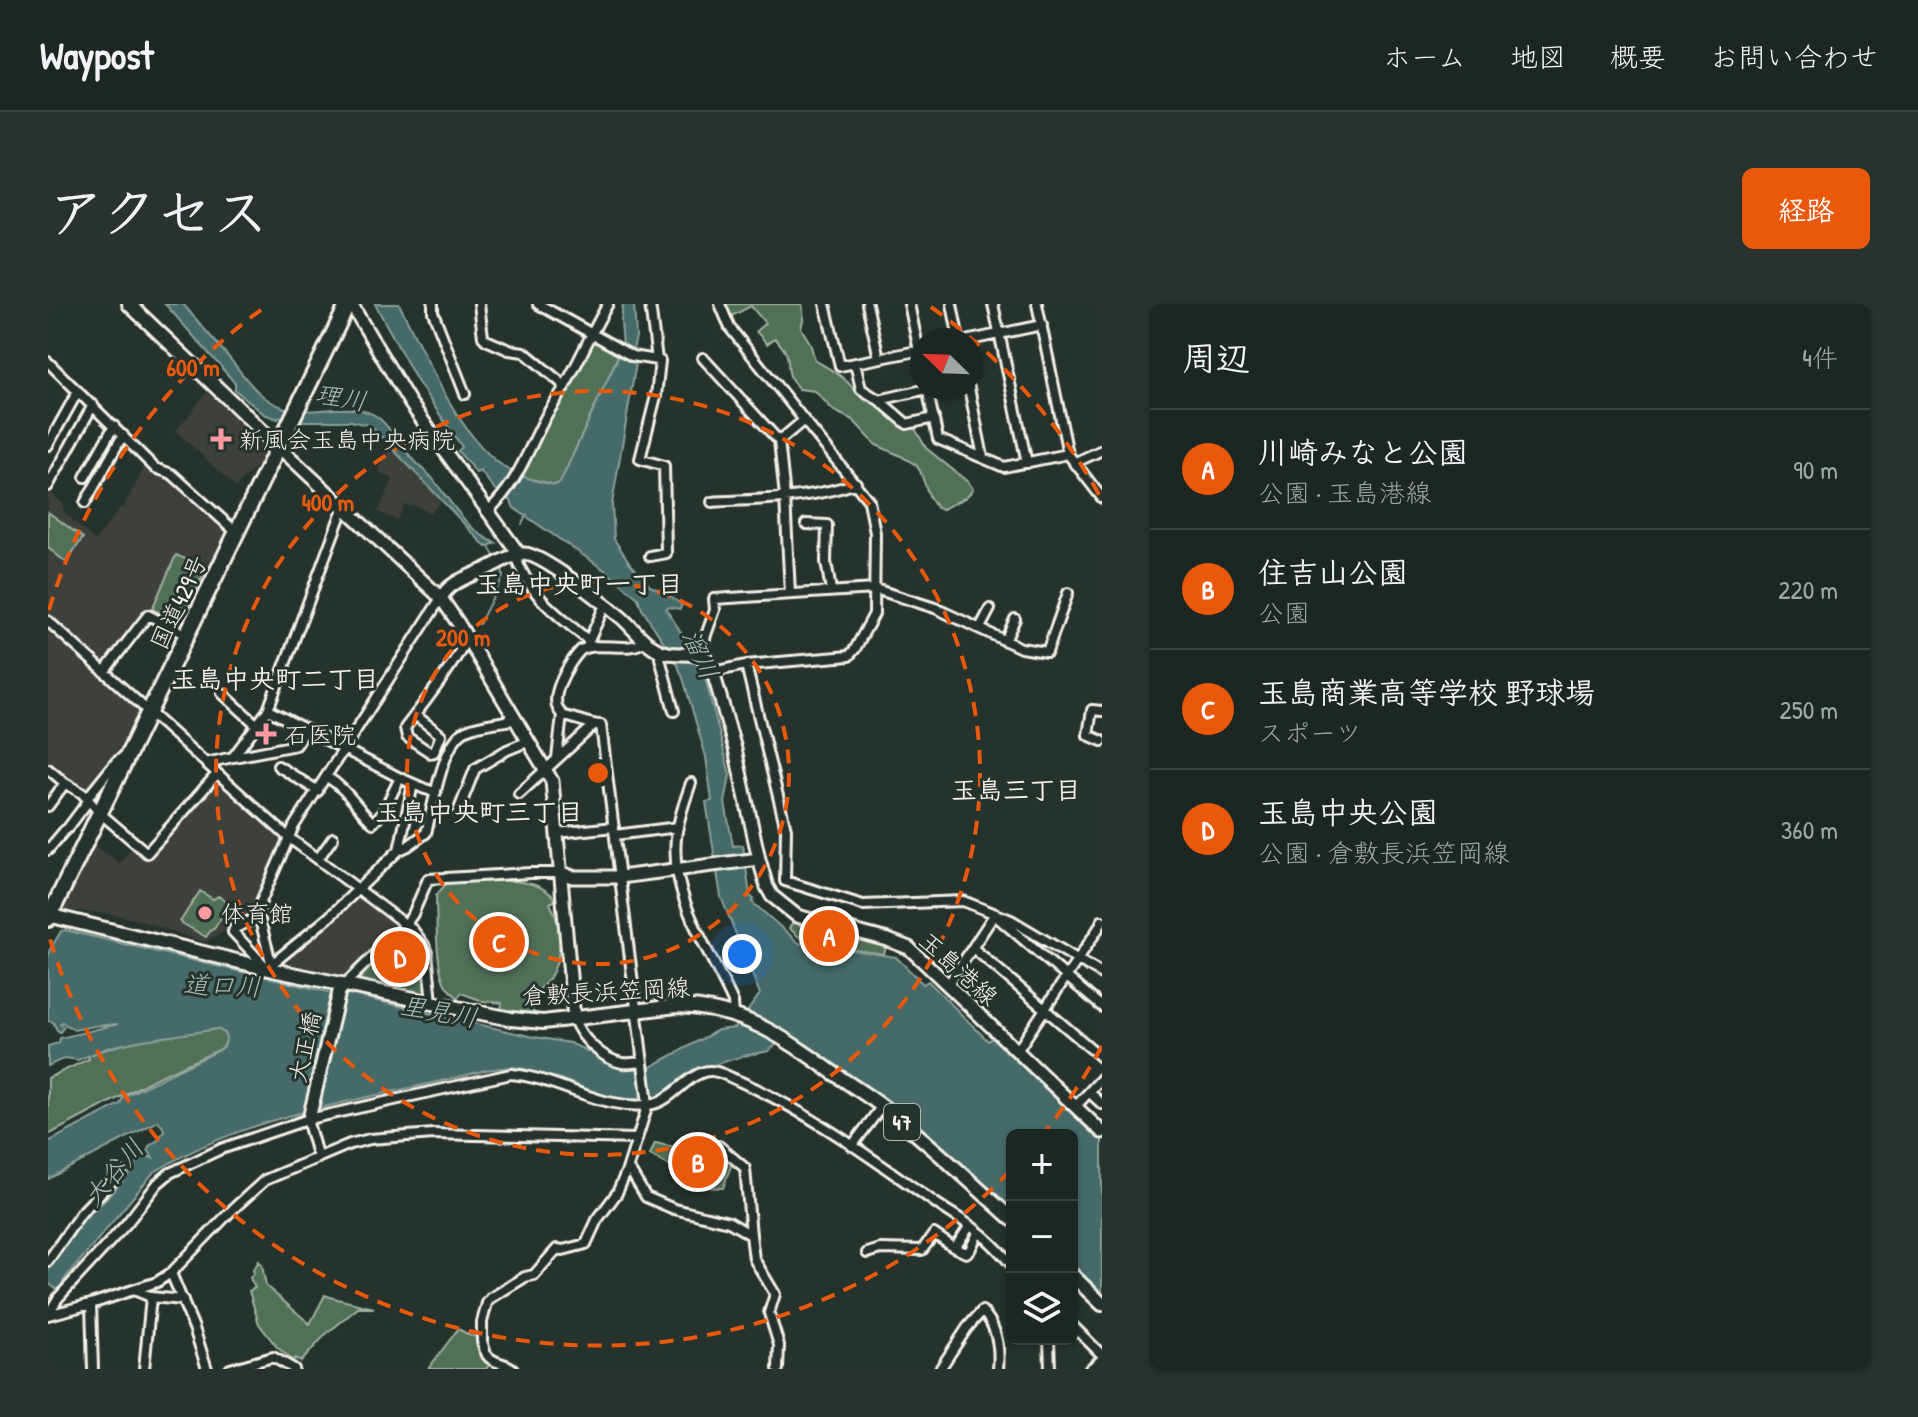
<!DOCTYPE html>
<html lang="ja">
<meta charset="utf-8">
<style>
body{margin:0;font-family:"Patrick Hand","Klee One",sans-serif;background:#29322f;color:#f1f3f6}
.controls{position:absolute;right:24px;bottom:24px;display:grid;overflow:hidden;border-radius:12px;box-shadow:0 2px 6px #0004}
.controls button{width:72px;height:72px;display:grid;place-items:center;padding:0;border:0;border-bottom:2px solid #3a4340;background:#1c2622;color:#f1f3f6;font:40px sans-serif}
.compass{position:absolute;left:862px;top:24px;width:72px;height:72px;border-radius:50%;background:#1c2622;box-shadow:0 2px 6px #0004;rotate:293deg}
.you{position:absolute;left:694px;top:650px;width:28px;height:28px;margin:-20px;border:6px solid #fff;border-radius:50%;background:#1a73e8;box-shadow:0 0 0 12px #1a73e833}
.badge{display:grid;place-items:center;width:52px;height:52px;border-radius:50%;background:#ea580c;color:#fff;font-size:26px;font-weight:700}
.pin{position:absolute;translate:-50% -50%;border:4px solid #fff;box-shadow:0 2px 8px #0006}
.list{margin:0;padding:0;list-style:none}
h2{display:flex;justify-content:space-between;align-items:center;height:104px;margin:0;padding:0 32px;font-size:34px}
h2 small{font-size:26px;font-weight:400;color:#a0a5a5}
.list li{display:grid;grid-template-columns:52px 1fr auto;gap:24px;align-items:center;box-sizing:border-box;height:120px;padding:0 32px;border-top:2px solid #3a4340}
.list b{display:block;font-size:30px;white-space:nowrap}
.list p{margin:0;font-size:26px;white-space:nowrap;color:#a0a5a5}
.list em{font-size:26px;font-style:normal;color:#a0a5a5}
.icon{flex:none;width:44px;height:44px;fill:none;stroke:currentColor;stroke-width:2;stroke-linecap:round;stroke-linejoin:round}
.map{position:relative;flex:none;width:1054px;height:1065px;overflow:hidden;border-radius:12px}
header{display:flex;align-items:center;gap:48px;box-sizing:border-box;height:112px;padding:0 40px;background:#1c2622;border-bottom:2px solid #3a4340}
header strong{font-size:38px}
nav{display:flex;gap:44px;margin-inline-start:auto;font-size:28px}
.intro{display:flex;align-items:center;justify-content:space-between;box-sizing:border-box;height:192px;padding:0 48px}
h1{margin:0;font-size:56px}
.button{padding:20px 36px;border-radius:12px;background:#ea580c;color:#fff;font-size:28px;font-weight:700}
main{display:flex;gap:48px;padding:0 48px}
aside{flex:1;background:#1c2622;border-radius:12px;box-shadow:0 2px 6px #0004}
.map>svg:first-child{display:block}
</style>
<header>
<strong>Waypost</strong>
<nav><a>ホーム</a><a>地図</a><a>概要</a><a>お問い合わせ</a></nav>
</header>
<div class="intro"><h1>アクセス</h1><a class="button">経路</a></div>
<main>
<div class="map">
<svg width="1054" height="1065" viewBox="0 0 1054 1065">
<rect width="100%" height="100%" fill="#26332d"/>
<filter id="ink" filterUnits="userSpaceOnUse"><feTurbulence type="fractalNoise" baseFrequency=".0125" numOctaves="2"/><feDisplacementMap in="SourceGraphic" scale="16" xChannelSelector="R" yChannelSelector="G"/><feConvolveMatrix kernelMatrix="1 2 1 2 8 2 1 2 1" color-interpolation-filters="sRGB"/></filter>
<g filter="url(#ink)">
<path fill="#3c413b" d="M159,88L219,144L209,165L207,163L188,183L128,127Z
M342,142L394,197L382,209L363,200L362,203L357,200L349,216L330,208L345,175L332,168L331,165Z
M96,164L120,174L179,228L133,323L100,308L57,364L0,311V187L15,200L16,208L47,237L72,204H75Z
M0,320L91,404L78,438L62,454L38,484H31L13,473L0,461Z
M169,474L235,533L210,590L207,612L156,638L90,616L63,610L18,606L16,602L45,541L72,559L86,540L99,551Z
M311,588L351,618L296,672L242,659L241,652Z"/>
<path fill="#517059" stroke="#a2b0a0" stroke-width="2" d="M672,0H754C756,10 756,15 753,24L762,39L767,56C776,62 787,67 795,74C804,81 808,90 818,97L821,92L865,121L878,144L921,179L925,185C918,197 905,198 894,206L889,204L882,194L872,167L868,161L851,151L828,141L805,116L786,107L767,87L751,85C738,72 742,67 739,52C738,46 731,39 727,34L719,40L708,27L717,19L703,2L680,14Z
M544,35L571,50L512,179L507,181L471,172L474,166L480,163L499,120L523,81Z
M0,208L35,234L18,258L0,244Z
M128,251L158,264L133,319L104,305Z
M445,575C467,578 494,576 508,596L502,599C518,630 515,671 484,691L485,709L453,707L454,699L435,697L413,689L410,694C406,690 400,686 397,680C387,661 389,613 388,591L400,578Z
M152,587L165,595L170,592L182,600L166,625L163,626L158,633L132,618Z
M747,615L839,639L836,650L758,639L741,624Z
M358,620L376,641L384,693L313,678L310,666Z
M169,725L177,729L179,734L175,744L108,774L0,831V774L41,755L40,752C81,734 125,731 169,725Z
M639,835L671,842L686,854L675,884L654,883L640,877L619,860L602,851L607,839L626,843Z
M211,957L214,961L218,982L262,1020L277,991L285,994L326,1004H310L277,1031L253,1058L248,1054L245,1057L229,1043L211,1020L201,987L207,984L202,974L206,969L205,966Z
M410,1025L423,1032L433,1033L444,1058L438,1065H380Z"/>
<path fill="#456a68" stroke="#8ba09b" stroke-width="2" d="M117,0H135C151,19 167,37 183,56C198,75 212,96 237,104C265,113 307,94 332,115C344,126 353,141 363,153C370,161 378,167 385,175C402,197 421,229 448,239L438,243L323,122L303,117H250L232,113L230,115L216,110L187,86V79Z
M327,0H351C378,51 415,148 471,171C482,176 495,178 507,181L512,179L575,42L573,17L575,0H586L588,33L583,54L588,59L564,200L566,235L581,258L602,282L618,289L634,301L632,305L620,303L618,305L638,336L657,373L682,471L677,499L685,542L695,541L702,592L706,595L704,598L752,640L754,638L848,653L875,680L880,677L940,737L947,732L1054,834V995L1024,966V831H964V909L813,781L812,778L740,730L721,747L695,752L659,763L641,772L637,777L606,796L581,797L562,795L510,774L482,768L477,765L463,763L438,766C327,796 204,806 105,869L16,976L12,984L8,985L0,979V960L31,919L55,898L83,868L90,855L97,852L105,854L100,846L101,842L110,836L116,827L115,823L110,817L0,875V838L72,800L75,793L172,746C178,742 179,736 177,729L169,725L89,737L59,744L30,756L17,754L0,762V742L11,739L12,734L70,720L46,722L26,726L14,718L12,720L16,723L12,728L9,726L5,718L0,717V649L13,627L17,626L211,672L224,673L238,678L284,689L291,688L481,732L522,739L575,764H601L670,726L687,724L712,690L673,593L658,498L664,497L658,453L635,374L628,357L594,305L590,294L558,267L466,204L463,197L446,184L432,167L428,169L410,147L414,143L369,77Z"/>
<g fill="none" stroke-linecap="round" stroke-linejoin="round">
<path stroke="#8ba09b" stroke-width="2" d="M474,220L479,210
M441,243L448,255
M431,320L455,273L454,263"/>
<defs>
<path id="street" d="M385,0V8L417,90
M431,0L435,33L438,36L461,46L476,48L517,82
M490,0L584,52L609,56L602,0
M777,0L792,62L874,46
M819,0L831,54
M861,0L874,61
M904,0L911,36
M945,0L979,159
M989,0L1020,150L1054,194
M922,36L994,21
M655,54L731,137L737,193L742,289
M0,58L107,164L124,170L188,228
M807,59L813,85L831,96L859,120L886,114
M879,84L890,135L956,163L1020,150
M921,84L935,153
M831,96L879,85
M731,137L756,116
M0,141L30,87
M1026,159L1054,146
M37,173L66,122
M0,182L45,101
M664,198C712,195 762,196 808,179
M37,199L75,131
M439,208C469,181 479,148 497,114C503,103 511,93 517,82C532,55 544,27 560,0
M758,220L779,221L778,258L783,286
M467,252C483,294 509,310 541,337
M602,252L618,249V247L616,162L592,155L608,92L612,57
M0,317L240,533L365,626L376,641L379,649L384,698
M932,324L942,305
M957,337L967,315
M540,339L557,301
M614,348L612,354L626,407
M653,352L658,331L667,306L666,295L827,285L887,304L973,344L999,348L1020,289
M698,361L738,525L737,577L815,601L915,597L963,616L1054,670
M56,368L100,311L139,331
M665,368L698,361L801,352L807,345L826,310L827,229L821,197L682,24L672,0
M174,389L209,421
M220,406L352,474L377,485L388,488
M1054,407L1044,406L1040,431L1054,437
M367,411L393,431L386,448L383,449L359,433L357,424C379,395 402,367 419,334
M186,453L248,441L258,426
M509,454L514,411
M158,459L185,453L220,406L296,202
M230,462L270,487
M0,465L17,479L34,489L52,509L99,549L169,470
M279,473C298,484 309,504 325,519L335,508L352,474
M643,479C637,497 630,515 628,534C622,595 662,645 685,698L686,712
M471,490L546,421
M39,494L68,458L75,453
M0,502L17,479
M410,508L427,465L459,446L481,437
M509,529L566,523
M567,531L630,523
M0,546L16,527L20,524L41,496
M351,546L365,480
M270,555L285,534
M211,612L186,625L185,628L218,663
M950,614L1054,703
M925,644L1054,754
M224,660L280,614L351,546L360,542L378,529C385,504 394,438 418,426C433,419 452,419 468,415
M225,666L211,612V602L246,522L393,294
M297,680L358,620L365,610L380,575L483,569H514
M900,681L946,611
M526,715C532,733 554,755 574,759C580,760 588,758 595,758
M969,747L1050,625L1054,617
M1041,788L1054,800
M1028,802L1054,774
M261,815L260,819L270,854
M671,842L697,864L703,931
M804,842L834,802
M579,866L583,868L598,893L626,905L681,918L703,931L706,955L727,990L721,1009L731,1041L730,1065
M907,944L921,923
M819,949L832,945L874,946L886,930L905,943L918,949L922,946L930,929
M0,957L33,909L73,868
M123,969L146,1024L159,1065
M86,986L103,993L96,1065
M103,993L135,996
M43,1000L45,1065
M0,1011L10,994L79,919L110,879L122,869L173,845L261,815L463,770C512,774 556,809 605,800C625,796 643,766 663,767C672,767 683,774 691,777C762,808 826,856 889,900C905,911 924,921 939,935C948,943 956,952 964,961
M0,1011L43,1000L109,978L123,969L185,905L217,876L302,840L322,835L385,830L589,835
M1024,1021L1054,1051
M1001,1035L1002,1065
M437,1047L434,1037V1018L439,999L443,994L477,973L486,971L509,945L515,946L538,940L549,916L569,889L579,866L600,800L553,421C544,421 536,417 527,415C523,413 518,413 515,411C496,397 522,357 533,346C553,336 580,350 597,337
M439,1051C445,1060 457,1058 465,1065
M182,1065L225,1053L246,1065
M892,1065L919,1024L934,1007C949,1022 952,1044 950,1065
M1042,1065L1054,1055"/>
<path id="secondary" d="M303,0L362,99L471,250
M231,143L393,294L410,319L504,477L526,715
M393,294C402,277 421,273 438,265C449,260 465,249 477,250C495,251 558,301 574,314C584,323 593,335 605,343C622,355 641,346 658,354L665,368L687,445L711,555L719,583L724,592L749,612L840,636L861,644L1054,828
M514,569L524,573H572L711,555
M261,815L291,688L297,680"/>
<path id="primary" d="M81,0L231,143
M0,611L225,666L463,715L495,718L629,702C694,704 734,732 784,768C801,780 818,790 835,803C880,837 921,877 964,915
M1024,971L1054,1000"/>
<path id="highway" d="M0,615L300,0"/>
</defs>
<use href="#street" stroke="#f4f1e8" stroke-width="14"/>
<use href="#secondary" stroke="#f4f1e8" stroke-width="17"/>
<use href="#primary" stroke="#f4f1e8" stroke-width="18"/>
<use href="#highway" stroke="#f4f1e8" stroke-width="20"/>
<use href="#street" stroke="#26332d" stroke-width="8"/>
<use href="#secondary" stroke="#26332d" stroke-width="11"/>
<use href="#primary" stroke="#26332d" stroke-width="12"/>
<use href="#highway" stroke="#26332d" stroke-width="14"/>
</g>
</g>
<g fill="none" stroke="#e8590c" stroke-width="4" stroke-dasharray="14 10">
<circle cx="550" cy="469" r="191"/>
<circle cx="550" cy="469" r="382"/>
<path d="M1054 742A573 573 0 0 1 995 830M962 867A573 573 0 0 1 1 632M1 306A573 573 0 0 1 217 3M883 3A573 573 0 0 1 1054 196"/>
</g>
<g fill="#ff9aa2" stroke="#26332d" stroke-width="3">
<path d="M169 123h8v8h8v8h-8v8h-8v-8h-8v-8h8z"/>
<path d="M214 418h8v8h8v8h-8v8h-8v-8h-8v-8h8z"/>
<circle cx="157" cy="609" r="8"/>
</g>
<g text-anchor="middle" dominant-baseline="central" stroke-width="6" stroke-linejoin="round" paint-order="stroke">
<rect fill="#26332d" stroke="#b6b8b0" stroke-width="2" x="836" y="800" width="36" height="36" rx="6"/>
<g font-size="22" font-weight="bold" fill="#f4f1e8">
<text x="854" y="818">47</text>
</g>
<g font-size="24" fill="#f4f1e8" stroke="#26332d" text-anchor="start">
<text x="191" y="135">新風会玉島中央病院</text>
<text x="236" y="430">石医院</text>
<text x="173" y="609">体育館</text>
</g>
<g font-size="24" fill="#f4f1e8" stroke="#26332d">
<text transform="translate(130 298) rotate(-65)">国道429号</text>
<text transform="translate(911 664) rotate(42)">玉島港線</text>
<text transform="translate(558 687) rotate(-3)">倉敷長浜笠岡線</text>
<text transform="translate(256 743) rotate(-77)">大正橋</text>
</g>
<g font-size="26" font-style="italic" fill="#aebbb5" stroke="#26332d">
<text transform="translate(293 93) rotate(9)">理川</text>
<text transform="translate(653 350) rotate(66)">溜川</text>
<text transform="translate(174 681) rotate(2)">道口川</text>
<text transform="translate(391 707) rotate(10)">里見川</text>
<text transform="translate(65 868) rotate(-50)">大谷川</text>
</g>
<g font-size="26" font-weight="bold" fill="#f4f1e8" stroke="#26332d">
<text x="531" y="279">玉島中央町一丁目</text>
<text x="227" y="374">玉島中央町二丁目</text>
<text x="968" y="485">玉島三丁目</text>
<text x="431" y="507">玉島中央町三丁目</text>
</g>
</g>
<circle cx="550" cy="469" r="12" fill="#e8590c" stroke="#26332d" stroke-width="4"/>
<g font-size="24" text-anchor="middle" font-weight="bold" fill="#e8590c" stroke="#26332d" stroke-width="6" stroke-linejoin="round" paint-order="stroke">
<text x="145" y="72">600 m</text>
<text x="280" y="207">400 m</text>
<text x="415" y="342">200 m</text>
</g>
</svg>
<div class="controls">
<button>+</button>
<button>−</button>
<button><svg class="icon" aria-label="layers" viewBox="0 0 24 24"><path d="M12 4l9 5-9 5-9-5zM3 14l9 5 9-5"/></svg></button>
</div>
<svg class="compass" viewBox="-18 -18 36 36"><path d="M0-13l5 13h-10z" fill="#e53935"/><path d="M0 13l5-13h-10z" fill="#a0a5a5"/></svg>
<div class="you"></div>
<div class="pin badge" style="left:781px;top:632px">A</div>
<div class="pin badge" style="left:650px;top:858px">B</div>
<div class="pin badge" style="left:451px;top:638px">C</div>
<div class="pin badge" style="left:352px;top:653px">D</div>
</div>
<aside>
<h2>周辺<small>4件</small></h2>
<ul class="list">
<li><span class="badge">A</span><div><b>川崎みなと公園</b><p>公園 · 玉島港線</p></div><em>90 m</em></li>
<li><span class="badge">B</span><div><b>住吉山公園</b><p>公園</p></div><em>220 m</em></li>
<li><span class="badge">C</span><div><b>玉島商業高等学校 野球場</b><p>スポーツ</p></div><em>250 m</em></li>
<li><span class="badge">D</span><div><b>玉島中央公園</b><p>公園 · 倉敷長浜笠岡線</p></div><em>360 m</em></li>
</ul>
</aside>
</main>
